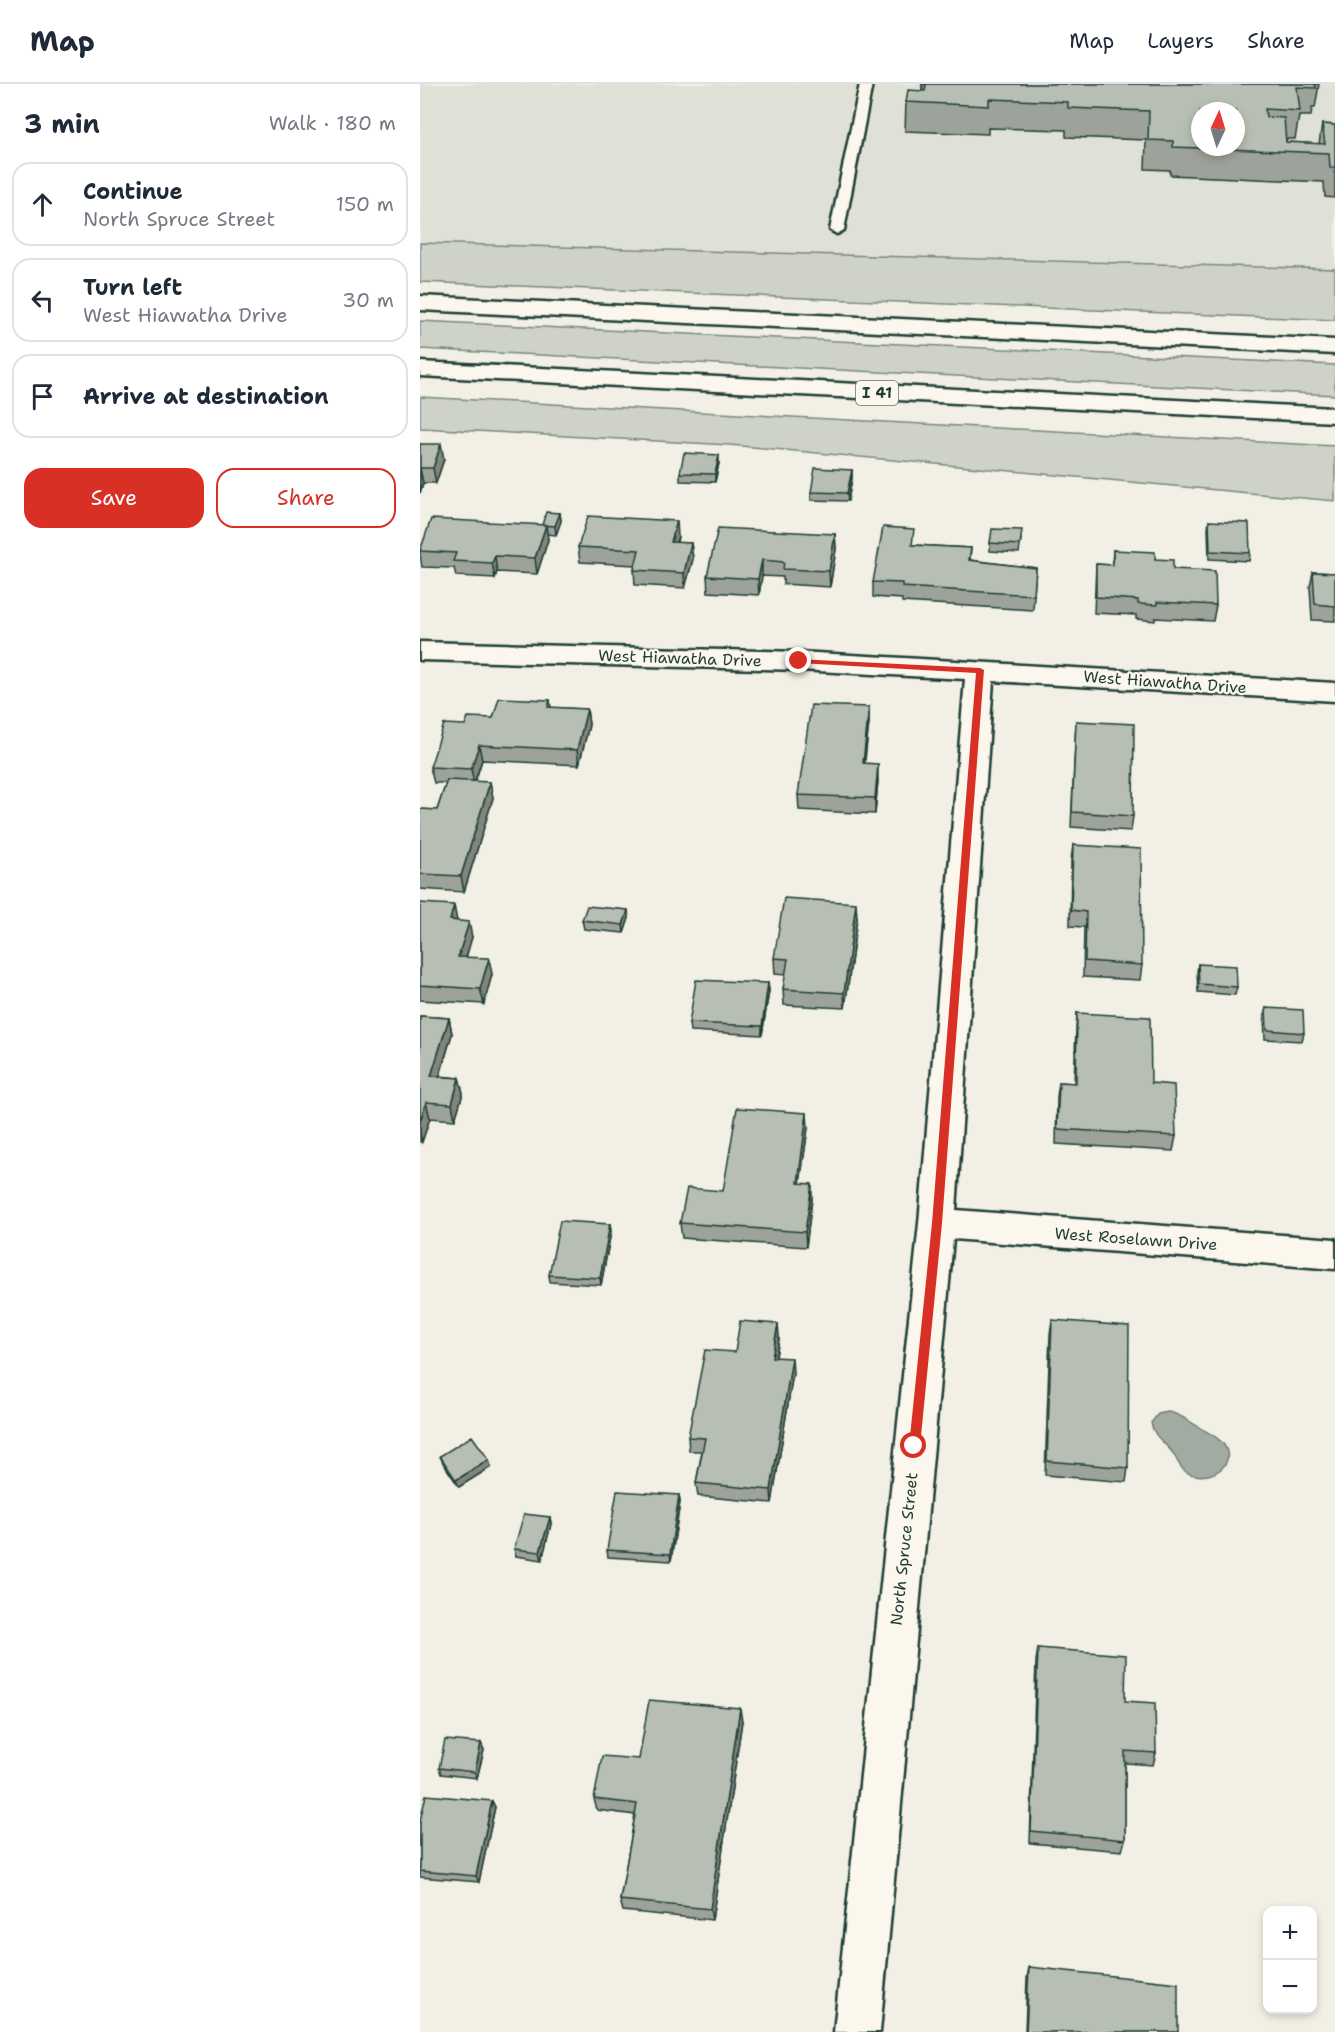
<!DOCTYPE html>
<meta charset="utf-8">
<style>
body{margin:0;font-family:"Shantell Sans",sans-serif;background:#f6f6f7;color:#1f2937}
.controls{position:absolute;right:18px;bottom:18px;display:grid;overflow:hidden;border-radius:12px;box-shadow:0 3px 9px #0003}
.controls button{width:54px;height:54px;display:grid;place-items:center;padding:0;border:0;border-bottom:2px solid #e0e1e3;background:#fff;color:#1f2937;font:30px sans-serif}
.compass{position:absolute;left:771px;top:18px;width:54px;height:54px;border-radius:50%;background:#fff;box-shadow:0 3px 9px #0003;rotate:4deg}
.stop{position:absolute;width:18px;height:18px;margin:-14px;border:4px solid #d93025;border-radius:50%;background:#fff}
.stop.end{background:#d93025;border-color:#fff;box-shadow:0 2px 6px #0008}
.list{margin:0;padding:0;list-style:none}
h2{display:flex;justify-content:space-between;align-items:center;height:78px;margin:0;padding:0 24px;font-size:26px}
h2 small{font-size:20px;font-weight:400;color:#747a83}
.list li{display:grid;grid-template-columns:39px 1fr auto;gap:18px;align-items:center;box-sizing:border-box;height:84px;margin:0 12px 12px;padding:0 12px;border:2px solid #e0e1e3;border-radius:18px}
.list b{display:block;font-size:22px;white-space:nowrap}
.list p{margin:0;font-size:20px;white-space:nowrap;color:#747a83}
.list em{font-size:20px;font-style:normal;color:#747a83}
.actions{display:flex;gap:12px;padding:18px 24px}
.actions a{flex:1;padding:14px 0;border:2px solid #d93025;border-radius:18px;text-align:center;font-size:21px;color:#d93025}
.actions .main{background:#d93025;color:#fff}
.icon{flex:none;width:33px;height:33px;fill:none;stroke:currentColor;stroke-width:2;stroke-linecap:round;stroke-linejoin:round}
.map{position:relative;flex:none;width:915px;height:1948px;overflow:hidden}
header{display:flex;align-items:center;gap:36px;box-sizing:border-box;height:84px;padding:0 30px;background:#fff;border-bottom:2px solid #e0e1e3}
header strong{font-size:28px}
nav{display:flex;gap:33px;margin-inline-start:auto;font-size:21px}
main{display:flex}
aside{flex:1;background:#fff}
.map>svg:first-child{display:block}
</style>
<header>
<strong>Map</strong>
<nav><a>Map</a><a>Layers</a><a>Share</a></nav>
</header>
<main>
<aside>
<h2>3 min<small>Walk · 180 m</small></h2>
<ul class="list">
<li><svg class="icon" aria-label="ahead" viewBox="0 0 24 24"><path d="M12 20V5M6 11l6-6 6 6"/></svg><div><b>Continue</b><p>North Spruce Street</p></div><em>150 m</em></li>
<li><svg class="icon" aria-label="left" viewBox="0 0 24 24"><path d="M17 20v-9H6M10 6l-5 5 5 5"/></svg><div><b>Turn left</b><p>West Hiawatha Drive</p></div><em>30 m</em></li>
<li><svg class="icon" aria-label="arrive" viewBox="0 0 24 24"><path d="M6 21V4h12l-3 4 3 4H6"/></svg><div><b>Arrive at destination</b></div></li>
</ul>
<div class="actions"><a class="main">Save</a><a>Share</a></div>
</aside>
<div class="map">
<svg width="915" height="1948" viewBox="0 0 915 1948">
<rect width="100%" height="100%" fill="#f2f0e5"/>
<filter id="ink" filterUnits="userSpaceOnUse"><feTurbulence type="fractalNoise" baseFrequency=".0167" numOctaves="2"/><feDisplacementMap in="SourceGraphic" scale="12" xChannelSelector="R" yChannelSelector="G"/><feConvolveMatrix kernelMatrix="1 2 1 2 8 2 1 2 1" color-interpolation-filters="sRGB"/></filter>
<g filter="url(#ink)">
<path fill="#e0e1d6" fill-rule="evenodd" d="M0,0H915V185L0,159ZM780,27H816V63H780Z"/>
<path fill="#cfd2c8" stroke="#77887e" stroke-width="1.5" d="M0,159L915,185V236L0,198Z
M0,237L915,281V311L0,265Z
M0,313L915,362V417L310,361L0,344Z"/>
<path fill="#a2aba1" stroke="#6e7f75" stroke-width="1.5" d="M748,1328C761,1330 766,1336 777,1342C786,1348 798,1352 804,1361C819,1385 782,1400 765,1387C758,1382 757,1374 752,1368C743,1357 734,1353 731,1339L738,1330Z"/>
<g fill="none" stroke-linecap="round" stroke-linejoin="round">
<defs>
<path id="service" d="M440,0H452L424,146L417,150L410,146Z"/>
<path id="minor" d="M0,558L379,568L915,599V617L573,597L536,1126L915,1155V1185L533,1155L460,1948H414L499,1139L545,595L379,586L0,576Z"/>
<path id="motorway" d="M0,212L915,256V270L0,226Z
M0,278L915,324V338L0,292Z"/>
</defs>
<use href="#service" stroke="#1f3d34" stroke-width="5"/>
<use href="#minor" stroke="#1f3d34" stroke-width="5"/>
<use href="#motorway" stroke="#1f3d34" stroke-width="5"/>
<use href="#service" fill="#fbf7ec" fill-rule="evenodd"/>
<use href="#minor" fill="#fbf7ec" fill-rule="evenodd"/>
<use href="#motorway" fill="#fbf7ec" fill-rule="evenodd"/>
</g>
<path fill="#9da39a" stroke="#1f3d34" stroke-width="1.5" d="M502,0H899L895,24H892L891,32H879L875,55H866V58L899,60L902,40L915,41V114L905,113L904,98L750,91V86L725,85L726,56L646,53V46L568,44V50L485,47L486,18L502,7Z
M0,360L24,375L16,399H3L0,409Z
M299,379L295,398L260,397V389Z
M432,386V394L428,417L391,416V408Z
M140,429L141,437L136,451L127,450L128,456L117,490L77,488L75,494L36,492L34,484L2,483L0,471V465L122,441Z
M789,437L830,469L829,477L789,475L788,445Z
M415,450L416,465L410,503L363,500V493L342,492L339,511L288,508L287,492Z
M258,452L257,459H271L273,475L265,504L215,501L214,486L215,481L160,478L158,463Z
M601,455L599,469L570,467V459Z
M494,461L551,464L550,476L616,484L613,526L482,518V515L453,513V498Z
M693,466L735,475L753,485L796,521L793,537L735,534V537L716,535V531L674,529L676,480L692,481Z
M893,488L915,489V537L892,536L890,503Z
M130,616L131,624L167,625L169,641L159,681L62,676L55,698H70L73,714L44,808L0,805V725L17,726L26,699H14L10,683L45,641L73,634Z
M449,623V639L444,679L458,696L455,730L379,726L378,711Z
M656,637L713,732L711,747L651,743Z
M653,761L722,881L720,896L663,893L664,843L650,842L651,776Z
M0,819L37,837L52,853L46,873L72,890L64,920L0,916Z
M209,834L204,849L164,845L162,836Z
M437,834L425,924L364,921L363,905L366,891L355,890L354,874Z
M778,880L817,903L815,911L778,908L777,888Z
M348,899L349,907L342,951L270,947L269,939Z
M846,924L884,949L882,957L845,955L844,932Z
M657,929L731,999L756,1052L753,1067L636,1060L637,1013L639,998L654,999L656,944Z
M0,932L29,934L32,950L20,992L39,994L43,1009L35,1036L10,1034L2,1058H0Z
M388,1044L380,1099L392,1115L386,1163L262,1154L260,1139Z
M190,1140L191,1148L181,1201L130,1198L129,1191Z
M632,1236L708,1384L706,1398L625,1391L630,1250Z
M358,1240L359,1255L356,1273L373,1289L352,1419L278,1412L276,1399L282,1367H269L268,1353L315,1268Z
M20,1372L71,1383L39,1403L23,1379Z
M259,1411L260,1418L251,1477L188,1473L187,1466Z
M130,1433L131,1440L122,1476L96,1472L94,1465Z
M618,1564L705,1617L736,1669L733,1681L705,1679V1756L702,1767L610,1759L616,1577Z
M322,1637L292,1836L203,1827L200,1816L215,1731L177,1726L174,1715L219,1675Z
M61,1659L64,1666L57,1694L21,1690L19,1684Z
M72,1717L75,1723L59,1798L0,1793V1737Z
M609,1883L758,1948H605L607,1894Z"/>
<path fill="#80857d" stroke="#1f3d34" stroke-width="1.5" d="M502,0H508L502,17Z
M21,360L24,375L16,399L13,384Z
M299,371V379L295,398V390Z
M0,384L3,399L0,409Z
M432,386V394L428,417L427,409Z
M140,429L141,437L136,451L135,442Z
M257,437L258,452L252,474L251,458Z
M126,441L128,456L117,490L115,474Z
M415,450L416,465L410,503L409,487Z
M271,459L273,475L265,504L264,489Z
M75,472L77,488L75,494L72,479Z
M342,476V492L339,511L338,495Z
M449,623V639L443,695V679Z
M167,625L169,641L159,681L157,666Z
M59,661L62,676L54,700L51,685Z
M458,680V696L455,730V714Z
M70,698L73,714L44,808L41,792Z
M436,819L437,834L425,924L424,909Z
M34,821L37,837L30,836Z
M208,826L209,834L204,849L203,841Z
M49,838L52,853L42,888L38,873Z
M69,874L72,890L64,920L60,905Z
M348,899L349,907L342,951V942Z
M29,934L32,950L15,1007L11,992Z
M39,994L43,1009L35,1036L32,1020Z
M6,1018L10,1034L2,1058L0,1049V1037Z
M387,1029L388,1044L378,1114V1099Z
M392,1100V1115L386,1163L385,1148Z
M190,1140L191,1148L181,1201L180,1194Z
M358,1240L359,1255L353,1287L352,1273Z
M372,1274L373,1289L352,1419L351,1406Z
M69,1376L71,1383L39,1403L36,1396Z
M259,1411L260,1418L251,1477L250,1470Z
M130,1433L131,1440L122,1476L120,1468Z
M320,1624L322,1637L292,1836L290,1825Z
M61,1659L64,1666L57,1694L55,1688Z
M72,1717L75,1723L59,1798L56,1792Z"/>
<path fill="#b7beb3" stroke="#1f3d34" stroke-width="1.5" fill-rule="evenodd" d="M506,0H895L896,4L877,3L880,27L845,25L846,33L864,34L866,58L905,60L902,40L915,41V84H910L909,69L753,63V57L728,56L729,27L648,24V18L569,15V22L486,18L488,6L505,7ZM780,27H816V63H780Z
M0,360H21L13,384H0Z
M264,369L299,371L295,390L260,389Z
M395,384L432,386L427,409L391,408Z
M126,428L140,429L135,442L122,441Z
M168,432L257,437L251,458L271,459L264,489L214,486L219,466L158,463Z
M11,435L126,441L115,474L75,472L72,479L33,477L36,469L0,467Z
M789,437L829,439L830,469L790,467Z
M463,443L494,445L492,461L551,464L549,476L616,484L614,511L482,503V499L453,498Z
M298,444L415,450L409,487L363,485L364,478L342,476L338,495L287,492Z
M572,445L602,446L600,461L570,459Z
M693,466L735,468V475L753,476V485L795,487L796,521L737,518V521L718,520V516L676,513V480L693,481Z
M893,488L915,489V522L895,520Z
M79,614L130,616L128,623L167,625L157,666L59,661L51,685L10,683L24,640L45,641L48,633L73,634Z
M391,621L449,623L443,679L458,680L455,714L378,711Z
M656,637L714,640L713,732L652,728Z
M27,696L70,698L41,792L0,790V725L17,726Z
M653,761L721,765L722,881L665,877L666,828L651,826Z
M364,814L436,819L424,909L363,905L368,875L354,874Z
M0,819L34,821L30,836L49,838L38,873L69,874L60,905L0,901Z
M167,822L208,826L203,841L162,836Z
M778,880L816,882L817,903L779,900Z
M276,896L348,899L342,942L269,939Z
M846,924L883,926L884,949L847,946Z
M657,929L730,933L731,999L754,1001L756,1052L637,1045L639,998L656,999Z
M0,932L29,934L11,992L39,994L32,1020L6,1018L0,1037Z
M317,1024L387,1029L378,1099L392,1100L385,1148L260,1139L267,1104L303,1107Z
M140,1137L190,1140L180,1194L129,1191Z
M632,1236L709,1242L708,1384L627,1377Z
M320,1237L358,1240L352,1273L372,1274L351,1406L276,1399L285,1354L268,1353L285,1266L315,1268Z
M52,1352L69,1376L36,1396L20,1372Z
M197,1407L259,1411L250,1470L187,1466Z
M104,1430L130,1433L120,1468L94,1465Z
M618,1564L706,1571L705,1617L735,1619L736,1669L705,1667V1756L611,1747Z
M229,1616L320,1624L290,1825L200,1816L217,1720L174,1715L182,1672L219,1675Z
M25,1656L61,1659L55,1688L19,1684Z
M6,1711L72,1717L56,1792L0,1787V1737Z
M609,1883L758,1899V1948H606Z"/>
</g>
<path fill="#d93025" d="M376,575L560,584L564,586L522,1139L500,1362L494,1367L489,1362L512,1139L556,589L379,579Z"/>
<g text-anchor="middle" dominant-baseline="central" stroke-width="4.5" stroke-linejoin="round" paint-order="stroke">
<rect fill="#fbf7ec" stroke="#61756b" stroke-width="1.5" x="436" y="297" width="42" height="24" rx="4.5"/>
<g font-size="15" font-weight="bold" fill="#1f3d34">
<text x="457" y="309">I 41</text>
</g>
<g font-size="16" fill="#1f3d34" stroke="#fbf7ec">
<text transform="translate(260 574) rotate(2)">West Hiawatha Drive</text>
<text transform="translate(745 598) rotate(4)">West Hiawatha Drive</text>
<text transform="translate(716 1155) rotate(4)">West Roselawn Drive</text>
<text transform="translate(484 1465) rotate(-84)">North Spruce Street</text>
</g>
</g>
</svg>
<div class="controls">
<button>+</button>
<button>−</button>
</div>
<svg class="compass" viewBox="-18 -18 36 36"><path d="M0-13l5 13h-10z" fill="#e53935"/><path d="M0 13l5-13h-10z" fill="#747a83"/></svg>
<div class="stop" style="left:494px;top:1362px"></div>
<div class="stop end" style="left:379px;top:577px"></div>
</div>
</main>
